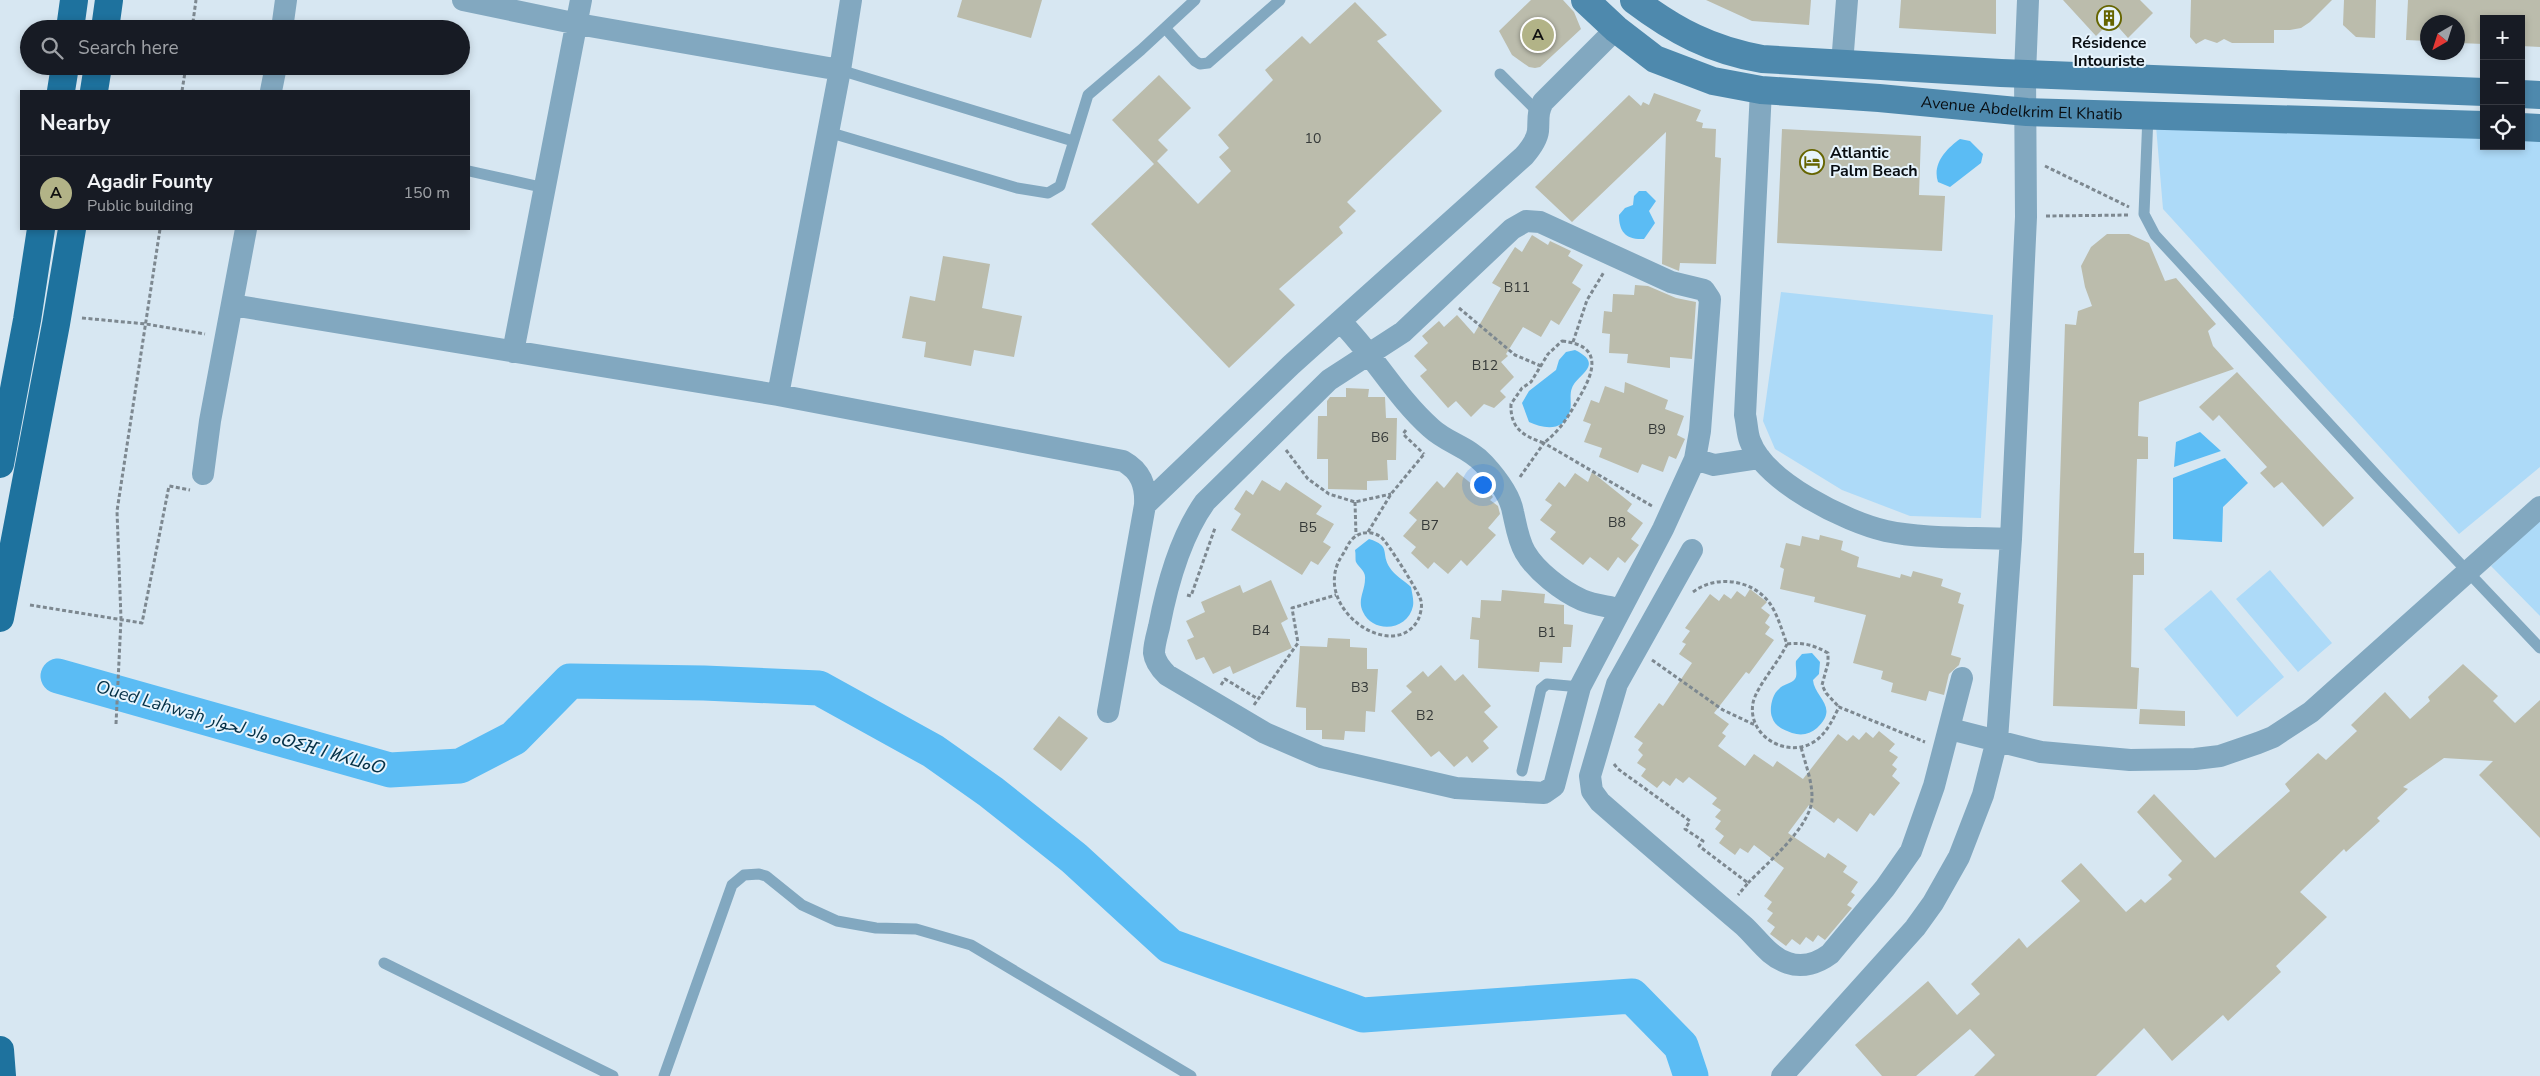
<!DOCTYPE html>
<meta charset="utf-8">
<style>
body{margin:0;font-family:"Nunito Sans","Noto Sans Arabic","Noto Sans Tifinagh",sans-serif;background:#242831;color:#f1f3f6}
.controls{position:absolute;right:15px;top:15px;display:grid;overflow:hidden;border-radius:0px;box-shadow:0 2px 8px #0003}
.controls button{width:45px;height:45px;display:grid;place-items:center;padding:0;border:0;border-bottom:1px solid #363941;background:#171b24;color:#f1f3f6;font:25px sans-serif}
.compass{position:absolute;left:2420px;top:15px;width:45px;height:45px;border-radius:50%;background:#171b24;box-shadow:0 2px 8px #0003;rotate:219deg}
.you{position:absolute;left:1482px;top:484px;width:18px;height:18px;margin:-12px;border:4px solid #fff;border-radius:50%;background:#1a73e8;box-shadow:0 0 0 8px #1a73e833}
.badge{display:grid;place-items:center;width:32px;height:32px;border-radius:50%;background:#b2b387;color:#111;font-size:16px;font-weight:700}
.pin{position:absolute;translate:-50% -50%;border:2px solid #fff;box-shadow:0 1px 5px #0006}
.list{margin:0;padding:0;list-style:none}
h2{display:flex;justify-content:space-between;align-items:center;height:65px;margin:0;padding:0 20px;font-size:21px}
h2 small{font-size:16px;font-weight:400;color:#9ea1a6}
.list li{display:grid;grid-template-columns:32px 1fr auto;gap:15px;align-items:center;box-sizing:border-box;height:75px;padding:0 20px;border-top:1px solid #363941}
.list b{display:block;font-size:19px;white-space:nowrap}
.list p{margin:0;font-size:16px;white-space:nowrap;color:#9ea1a6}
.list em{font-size:16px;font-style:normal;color:#9ea1a6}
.icon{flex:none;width:28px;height:28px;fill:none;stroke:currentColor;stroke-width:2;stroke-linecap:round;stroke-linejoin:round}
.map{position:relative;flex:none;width:2540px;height:1076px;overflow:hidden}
.search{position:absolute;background:#171b24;box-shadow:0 2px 8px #0003;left:20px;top:20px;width:450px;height:55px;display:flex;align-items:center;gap:12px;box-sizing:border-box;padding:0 18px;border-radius:28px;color:#9ea1a6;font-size:19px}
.panel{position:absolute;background:#171b24;box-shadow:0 2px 8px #0003;left:20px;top:90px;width:450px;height:140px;border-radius:0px}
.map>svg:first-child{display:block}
</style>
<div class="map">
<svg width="2540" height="1076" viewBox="0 0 2540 1076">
<rect width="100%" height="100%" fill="#d7e7f2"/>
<path fill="#addaf8" d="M2156,126L2484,137V146H2521V139H2540V467L2459,534L2163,209Z
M1781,292L1993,315L1981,518L1910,516L1842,490L1775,449L1763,421Z
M2540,520V616L2491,566Z
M2270,570L2332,643L2298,672L2236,599Z
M2211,590L2284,677L2237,717L2164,629Z"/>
<path fill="#5bbcf4" d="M1960,139L1970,141L1983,154L1981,163L1950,187L1938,182C1932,164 1946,149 1960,139Z
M1639,191H1646L1656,201L1649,211L1655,223L1644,239C1626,240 1619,232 1619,215L1625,208L1633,205L1634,196Z
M1575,350C1606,365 1576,375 1572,388C1569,395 1572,404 1570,411C1564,432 1544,429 1529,422L1522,403L1529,391L1556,370L1559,360L1566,352Z
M2200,432L2221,451L2174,467L2176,442Z
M2225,458L2248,483L2223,507L2222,542L2173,539V478Z
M1369,539C1392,546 1380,553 1390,568C1394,575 1405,581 1411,587C1412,593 1414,600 1413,606C1408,631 1373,634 1363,612C1357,600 1365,591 1365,579C1366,571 1359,568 1356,562C1355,559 1356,554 1355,550Z
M1812,653L1820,662L1819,674L1813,680C1814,697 1840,707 1817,728C1810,734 1802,736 1792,733C1784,730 1775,727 1772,717C1769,710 1772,694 1779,689C1783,684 1791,684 1795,679C1798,675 1795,666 1796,661L1802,654Z"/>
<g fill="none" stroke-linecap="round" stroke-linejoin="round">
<path stroke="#5bbcf4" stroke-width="35" d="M58,676L390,770L460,766L514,738L570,681L704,683L819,688L933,751L991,792L1074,858L1170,946L1363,1015L1632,996L1681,1046L1691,1076"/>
</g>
<path fill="#bbbcac" d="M962,0H1042L1031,38L957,17Z
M1531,0H1563L1574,12L1581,29L1540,67L1535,68L1529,67L1512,55L1499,31Z
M1706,0H1811L1809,25L1752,21Z
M1901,0H1996V34L1899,28Z
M2063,0H2140L2153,13L2128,38L2112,20L2096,36Z
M2191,0H2332L2310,22L2301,28L2290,30H2274V43H2232L2224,39L2217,43L2205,39L2196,44L2190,37Z
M2344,0H2376L2375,38L2356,37L2343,25Z
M2408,0H2540V47L2521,46V19H2484V44L2458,43V22H2428V41L2406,40Z
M1355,2L1387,35L1377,41L1442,111L1347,202L1356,211L1339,227L1343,233L1279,289L1295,305L1229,368L1091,224L1154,164L1112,120L1159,75L1191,108L1158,140L1168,150L1157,161L1198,204L1231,171L1219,157L1229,148L1218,135L1273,80L1265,70L1302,36L1310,44Z
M1654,93L1701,110L1696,121L1703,123L1702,128L1716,129L1715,157L1721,158L1716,264L1680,263L1679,271L1662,264L1666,132L1572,222L1535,187L1629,95L1641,106L1643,102L1649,105Z
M1782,129L1921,136L1919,195L1945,196L1942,251L1777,243Z
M2107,234H2129L2149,243L2165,281L2176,278L2216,324L2208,331L2213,346L2234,369L2139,402L2138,436L2148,437V459H2137L2134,553H2144V575H2133L2131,667L2139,668L2137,709L2053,706L2065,324L2076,325L2078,311L2092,306L2085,287L2081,266L2091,247Z
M1532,235L1548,245L1550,241L1571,251L1568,256L1583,265L1572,283L1581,289L1559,325L1551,320L1541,337L1523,327L1506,354L1508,356L1501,362L1514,377L1500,391L1506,397L1494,408L1484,404L1471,417L1456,401L1448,408L1420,376L1427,370L1414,356L1428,343L1422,336L1439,321L1444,327L1457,315L1474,334L1501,288L1492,283L1515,247L1522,252Z
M943,256L990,264L982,308L1022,316L1014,357L974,350L971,366L924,357L926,342L902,338L910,296L935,301Z
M1635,285L1648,286L1676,298L1696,302L1692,359L1670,357V368L1627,363L1628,354L1609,353L1610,334L1602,333L1604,311L1612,312L1613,294L1634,295Z
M2237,372L2354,498L2323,527L2282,482L2274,488L2260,473L2267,467L2219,415L2213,421L2199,407Z
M1625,382L1668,400L1665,409L1684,416L1677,435L1685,439L1676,459L1669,456L1663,472L1642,464L1638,473L1599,457L1602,448L1584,442L1591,424L1583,421L1591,400L1599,403L1605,386L1624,393Z
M1346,388L1369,389L1368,397H1385L1386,418H1397L1396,460H1387L1388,480L1367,481V490L1328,489V459H1317L1318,416H1327V401L1330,397H1346Z
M1457,472L1473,485L1480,479L1493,497L1490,500L1498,506L1500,514L1488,528L1496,535L1467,566L1461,560L1448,574L1434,562L1428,569L1411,553L1416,547L1403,536L1417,520L1409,513L1437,481L1444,488Z
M1592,472L1632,504L1627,511L1643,523L1631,539L1639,545L1625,563L1618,557L1608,571L1590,557L1583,565L1550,539L1556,532L1540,520L1552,505L1545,500L1559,482L1565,487L1575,473L1588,482Z
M1262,480L1280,491L1286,482L1322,506L1316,514L1334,524L1323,542L1331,547L1318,565L1311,561L1302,575L1231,530L1241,514L1234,509L1246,490L1253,495Z
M1820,535L1843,541L1841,550L1859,557L1857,567L1900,578L1901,574L1911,577L1913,571L1943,579L1941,586L1961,593L1958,603L1964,605L1951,655L1961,658L1959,665L1949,674L1944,695L1929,691L1926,701L1891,692L1893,683L1881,679L1883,671L1853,663L1866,615L1814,602L1815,597L1780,589L1784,569L1780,567L1786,543L1800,546L1802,536L1819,540Z
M1271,580L1288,619L1281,623L1292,648L1233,674L1230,666L1213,674L1204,657L1196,660L1187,640L1194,637L1186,621L1205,612L1201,602L1240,585L1243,593Z
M1750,589L1767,602L1761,608L1770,615L1765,623L1770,627L1765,634L1774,640L1749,674L1746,672L1714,713L1729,724L1722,733L1726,736L1718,746L1745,766L1754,754L1773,767L1777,761L1803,779L1838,734L1847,741L1853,735L1859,740L1866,732L1873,738L1879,731L1895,744L1889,751L1898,757L1892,765L1897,769L1892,776L1900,783L1874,816L1870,813L1857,832L1838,818L1834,823L1809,805L1788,833L1825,858L1828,853L1847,866L1843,872L1858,882L1851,892L1855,895L1847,905L1852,908L1825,940L1818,935L1813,942L1806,937L1800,945L1792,939L1786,946L1770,934L1775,927L1767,921L1773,913L1767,909L1772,902L1764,896L1784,868L1754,845L1748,853L1740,848L1735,855L1719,843L1724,836L1715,829L1721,821L1715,817L1721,810L1712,804L1717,798L1689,777L1683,783L1676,778L1670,786L1663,781L1657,788L1641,776L1646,769L1637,763L1643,755L1638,750L1643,743L1634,737L1659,703L1663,706L1692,663L1679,654L1686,644L1682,642L1690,631L1685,628L1710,594L1719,601L1724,594L1731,599L1737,591L1745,597Z
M1502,590L1545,594L1544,603L1564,605V624L1573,625L1571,647H1563L1562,663L1540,662L1539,672L1478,668L1479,640L1470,639L1472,617L1480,618L1481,600L1501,601Z
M1328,638L1350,639V647L1367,648V669H1378L1375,712L1366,711L1365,732L1345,731L1344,740L1322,739V730H1306V708L1296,707L1300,646L1327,647Z
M2463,664L2498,696L2493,701L2515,723L2540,700V838L2479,775L2493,761L2444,758L2403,787L2408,789L2377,818L2380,821L2346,852L2344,849L2300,892L2327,917L2276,966L2281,972L2228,1021L2223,1015L2172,1061L2144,1028L2096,1076H1974L1995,1055L1970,1029L1916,1076H1882L1855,1045L1928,981L1957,1015L1980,994L1971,984L2019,938L2027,948L2080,901L2061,881L2081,863L2126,912L2141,899L2145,903L2172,879L2168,875L2182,861L2137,812L2154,794L2215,858L2290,791L2285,784L2318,753L2326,760L2357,731L2351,725L2385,692L2410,719L2430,701L2428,697Z
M1441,665L1455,681L1463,674L1491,706L1484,712L1498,727L1483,741L1489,748L1472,763L1467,756L1454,767L1439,751L1431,757L1391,711L1412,692L1406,686L1423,671L1428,677Z
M2140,709L2185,711V726L2139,724Z
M1059,716L1088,738L1061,771L1033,749Z"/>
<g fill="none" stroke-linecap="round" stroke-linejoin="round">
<path stroke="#7d8890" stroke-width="3" stroke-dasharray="4 2.5" stroke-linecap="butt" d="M192,29L196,0
M182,91L186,66
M2045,166L2129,207
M2046,216L2130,215
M1459,308L1515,355L1541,366
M82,318L146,324L205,334
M1562,341C1601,345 1596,369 1580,396C1567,418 1564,426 1544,443C1523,436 1510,428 1511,404L1522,388L1531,382L1548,354Z
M1573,342L1587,300L1604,272
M1406,430L1403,434L1424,454
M1286,450L1308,479L1329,494L1355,502L1391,494
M1520,477L1544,443L1652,506
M1355,502L1356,535
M1368,532L1391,494L1425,453
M1363,533C1369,532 1375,533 1381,537C1388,543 1416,588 1420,598C1423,604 1421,613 1418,620C1393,665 1307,606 1343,554C1349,544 1350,537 1363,533Z
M1693,592C1715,575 1750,579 1768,601C1777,612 1782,631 1787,644C1779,662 1756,687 1753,703C1747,735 1785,758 1812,743C1826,735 1832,721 1839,707L1925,742
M1187,595L1191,596L1215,528
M30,605L142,623L169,486L190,490
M1787,644C1803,642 1814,645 1828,653V663L1822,685L1826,693L1839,707
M1652,660L1723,710L1755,725
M1221,685L1225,679L1258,699
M1254,705L1298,643L1292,608L1336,595
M116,724L121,619L117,511L160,229
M1614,764L1618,769L1690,821L1685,829L1703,841L1699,846L1748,883L1738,895
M1748,883C1767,863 1813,825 1812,797C1812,780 1805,763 1801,747"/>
<path stroke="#82a8c0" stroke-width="11" d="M1165,28L1195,61L1200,64L1208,63L1280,0
M840,70L1073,141
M1500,74L1538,112
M2148,115L2144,214L2155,235L2378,477L2540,648
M828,132L1017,188L1048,193L1060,186L1088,95L1141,50L1195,0
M469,171L545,188
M1522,771L1541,689L1547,684L1580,687
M384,963L613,1076
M664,1076L732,885L744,875L759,874L766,876L802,905L837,921L876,928L916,929L971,945L1191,1076"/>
<path stroke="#82a8c0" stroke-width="22" d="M463,0L578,24L840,70
M282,29L286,0
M1842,64L1847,0
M1761,90L1745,415C1747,423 1747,434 1750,441C1765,482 1846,522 1886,531C1923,539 1973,537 2011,539
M271,91L276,66
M1526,221L1540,222L1671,282L1704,290L1710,299L1700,431L1695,459L1663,529L1580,687L1554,786L1544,793L1456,788L1321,757L1265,733L1167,675C1161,669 1155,662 1154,653C1154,645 1157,635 1159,627C1167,585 1180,537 1205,502L1329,380L1403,332L1512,229Z
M232,305L778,395L1123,461C1141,471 1146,485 1145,505L1108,712
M1340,321C1373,354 1396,397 1431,428C1447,443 1469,447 1484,464C1495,476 1510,495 1513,512C1516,525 1518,540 1525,552C1536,571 1562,591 1582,600C1593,605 1608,606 1619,609
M513,352L581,0
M778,395L840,70L851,0
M1695,459L1714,465L1760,458
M203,474L210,421L246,229
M1145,505L1291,365L1524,156C1530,149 1537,140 1538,131C1539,119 1537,113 1543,102L1616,29
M1692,550L1617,684L1590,776L1592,791L1600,802C1648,844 1696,885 1744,926C1758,939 1769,957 1788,963C1803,968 1818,963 1830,954L1885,888L1911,851L1934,786L1962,678
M1950,729L2041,752L2130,760L2195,759L2220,756L2258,743L2273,737L2311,712L2540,507
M1782,1076L1915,928L1933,903L1959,857L1983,795L1997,740L2011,539L2026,217L2025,74L2028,0"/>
<g stroke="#4e89ad" stroke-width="28">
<path id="s1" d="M1585,0L1616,29L1655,59L1713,81L1761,90L1879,98L2027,112L2484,125"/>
<path d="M1634,0C1675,31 1711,50 1762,59L2001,73L2484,92"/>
<path d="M2521,94L2540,95"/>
<path d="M2521,127L2540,128"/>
</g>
<path stroke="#1e729e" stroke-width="28" d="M70,29L74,0
M105,29L109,0
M61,91L65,66
M94,91L98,66
M0,464L27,320L41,229
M0,618L56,324L72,229
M0,1050L2,1076"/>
</g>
<defs>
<symbol id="building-ring" viewBox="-11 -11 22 22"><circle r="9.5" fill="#e7f4fd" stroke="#666500" stroke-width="1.5"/><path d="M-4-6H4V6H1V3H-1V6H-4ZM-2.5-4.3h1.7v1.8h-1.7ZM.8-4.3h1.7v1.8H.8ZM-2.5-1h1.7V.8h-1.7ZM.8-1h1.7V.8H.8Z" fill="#666500"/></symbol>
<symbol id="hotel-ring" viewBox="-11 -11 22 22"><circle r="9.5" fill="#e7f4fd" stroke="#666500" stroke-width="1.5"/><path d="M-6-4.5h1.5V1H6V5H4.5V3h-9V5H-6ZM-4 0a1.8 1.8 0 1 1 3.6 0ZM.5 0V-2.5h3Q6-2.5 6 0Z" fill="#666500"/></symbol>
</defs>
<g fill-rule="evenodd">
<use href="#building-ring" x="2095" y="4" width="28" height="28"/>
<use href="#hotel-ring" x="1798" y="148" width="28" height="28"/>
</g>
<g text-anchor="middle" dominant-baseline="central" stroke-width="4" stroke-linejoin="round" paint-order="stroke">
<g font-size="14" fill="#353938">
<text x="1313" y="138">10</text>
<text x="1517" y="287">B11</text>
<text x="1485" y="365">B12</text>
<text x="1657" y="429">B9</text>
<text x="1380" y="437">B6</text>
<text x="1617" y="522">B8</text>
<text x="1430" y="525">B7</text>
<text x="1308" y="527">B5</text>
<text x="1261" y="630">B4</text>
<text x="1547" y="632">B1</text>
<text x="1360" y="687">B3</text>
<text x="1425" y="715">B2</text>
</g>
<g font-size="16" font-weight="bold" fill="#080d11" stroke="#e7f4fd">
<text x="2109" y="43">Résidence<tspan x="2109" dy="18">Intouriste</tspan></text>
<text x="1830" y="153" text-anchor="start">Atlantic<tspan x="1830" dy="18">Palm Beach</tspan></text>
</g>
<g font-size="16" fill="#080d11" stroke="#e7f4fd">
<text stroke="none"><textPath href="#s1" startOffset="464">Avenue Abdelkrim El Khatib</textPath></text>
</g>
<g font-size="18" font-style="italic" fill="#043046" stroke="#e7f4fd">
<text transform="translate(240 727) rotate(16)">Oued Lahwah واد لحوار ⴰⵙⵉⴼ ⵏ ⵍⵃⵡⴰⵔ</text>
</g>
</g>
</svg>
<div class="controls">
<button>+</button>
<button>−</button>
<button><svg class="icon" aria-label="locate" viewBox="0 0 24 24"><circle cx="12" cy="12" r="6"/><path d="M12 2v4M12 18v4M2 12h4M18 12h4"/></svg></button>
</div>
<svg class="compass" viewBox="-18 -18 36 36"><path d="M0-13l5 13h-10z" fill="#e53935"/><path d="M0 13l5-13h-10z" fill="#9ea1a6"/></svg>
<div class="you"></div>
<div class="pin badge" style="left:1538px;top:35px">A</div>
<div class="search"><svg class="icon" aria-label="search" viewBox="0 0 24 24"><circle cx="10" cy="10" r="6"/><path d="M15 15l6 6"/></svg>Search here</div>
<section class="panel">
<h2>Nearby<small></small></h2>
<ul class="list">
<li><span class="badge">A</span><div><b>Agadir Founty</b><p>Public building</p></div><em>150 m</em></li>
</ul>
</section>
</div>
